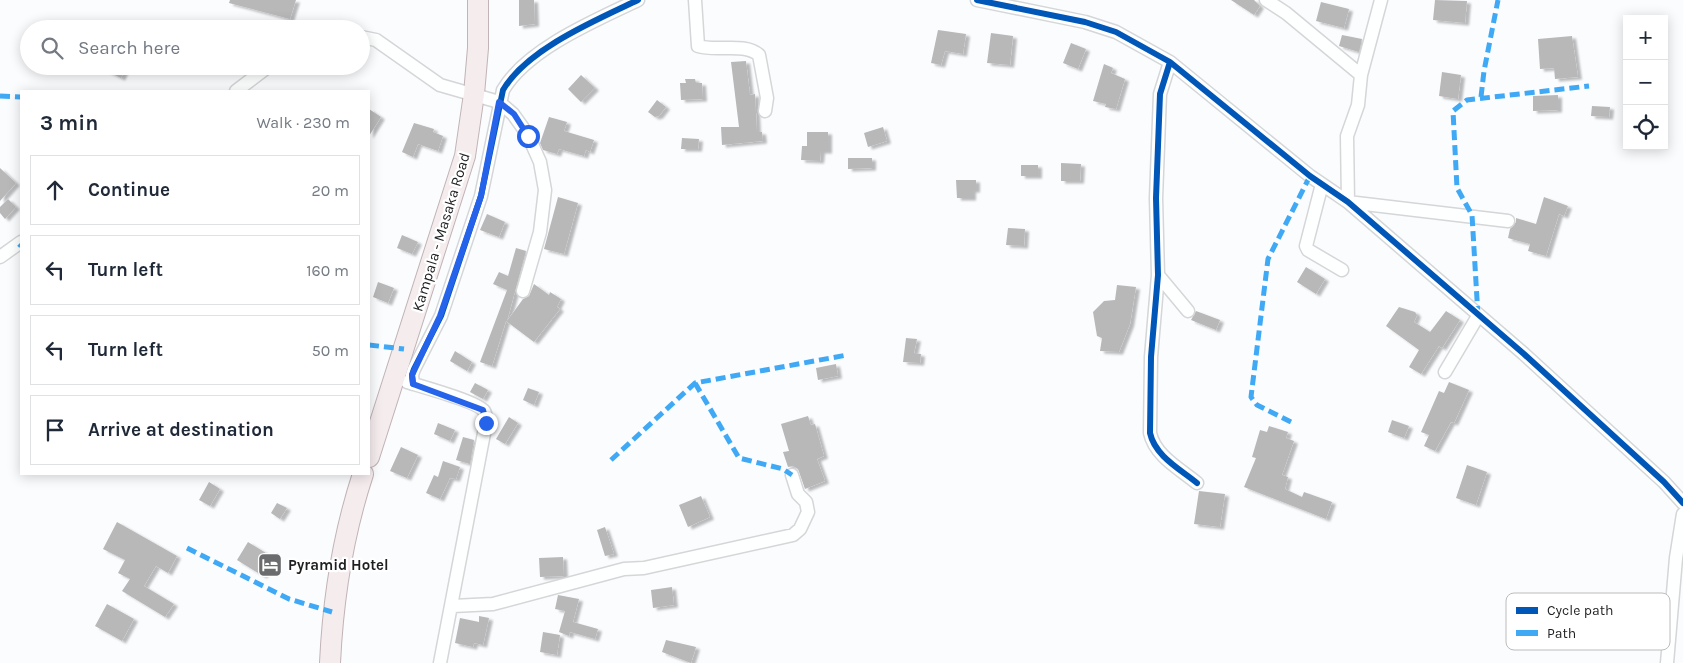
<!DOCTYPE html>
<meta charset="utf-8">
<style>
body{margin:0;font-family:Karla,sans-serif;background:#f6f6f7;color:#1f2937}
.controls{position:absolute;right:15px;top:15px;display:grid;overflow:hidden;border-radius:0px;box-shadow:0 2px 12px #0003}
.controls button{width:45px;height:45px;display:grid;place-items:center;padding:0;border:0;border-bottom:1px solid #e0e1e3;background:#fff;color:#1f2937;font:25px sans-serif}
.stop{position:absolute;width:15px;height:15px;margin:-11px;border:4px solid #2563eb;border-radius:50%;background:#fff}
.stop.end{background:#2563eb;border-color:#fff;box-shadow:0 1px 5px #0008}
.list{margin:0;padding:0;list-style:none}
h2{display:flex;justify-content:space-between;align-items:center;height:65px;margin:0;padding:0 20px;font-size:21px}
h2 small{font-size:16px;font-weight:400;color:#747a83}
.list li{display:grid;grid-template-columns:32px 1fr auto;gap:15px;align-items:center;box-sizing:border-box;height:70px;margin:0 10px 10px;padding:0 10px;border:1px solid #e0e1e3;border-radius:0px}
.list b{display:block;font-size:19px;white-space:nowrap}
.list em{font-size:16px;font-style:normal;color:#747a83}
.icon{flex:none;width:28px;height:28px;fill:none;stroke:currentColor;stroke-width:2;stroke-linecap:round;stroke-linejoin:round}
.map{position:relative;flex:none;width:1683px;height:663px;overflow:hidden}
.search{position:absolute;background:#fff;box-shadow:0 2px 12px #0003;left:20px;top:20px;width:350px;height:55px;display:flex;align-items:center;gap:12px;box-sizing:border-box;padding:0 18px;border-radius:28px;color:#747a83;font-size:19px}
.panel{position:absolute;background:#fff;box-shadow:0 2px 12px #0003;left:20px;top:90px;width:350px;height:385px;border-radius:0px}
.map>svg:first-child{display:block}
</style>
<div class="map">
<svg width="1683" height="663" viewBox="0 0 1683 663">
<defs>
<filter id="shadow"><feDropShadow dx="4" dy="2.5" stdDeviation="1" flood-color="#0004"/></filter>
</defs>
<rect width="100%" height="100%" fill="#fbfcfe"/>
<path fill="#b8b8b9" filter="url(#shadow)" d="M230,0H296L290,19L229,3Z
M519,0H534L535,24L519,26Z
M1231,0H1254L1260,6L1254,15Z
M1435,0L1467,1L1465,23L1433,20Z
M1321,2L1349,9L1344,28L1316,21Z
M938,30L966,34L963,54L945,51L941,65L931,63Z
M991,33L1013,36L1010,65L987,63Z
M1342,35L1362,39L1359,52L1339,46Z
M1572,36L1578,77L1555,79L1554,68L1540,69L1538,39Z
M1071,43L1086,49L1078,69L1063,63Z
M746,61L750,95L755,94L757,132H762L763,141L722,145L721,127H739L731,62Z
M1104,64L1113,68L1111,73L1125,79L1116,109L1105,107L1106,104L1093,101Z
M96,66H127L121,78Z
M1442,72L1461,75L1458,99L1439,96Z
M581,75L595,88L581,102L568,89Z
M685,79H695L696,83H702L703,99L681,100L680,83H686Z
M1558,95V110L1533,111V96Z
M657,100L666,107L659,116L655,117L648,112Z
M1592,106L1610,107L1609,117L1591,116Z
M369,109L381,117L369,136Z
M549,117L567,122L564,131L594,140L590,152L586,150L584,156L559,149L557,154L543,150L540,143Z
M414,123L434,129L433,132L443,136L438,151L418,144L413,157L402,152Z
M883,127L887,141L868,147L864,133Z
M807,132H828V151H821L820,161L801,160L802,146H807Z
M682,138L699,139L698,149H681Z
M848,158H872V168L848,169Z
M1061,163L1081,164L1080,181H1061Z
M1021,165H1038V176H1021Z
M0,168L16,183L0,201Z
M956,180H976V190H972V198H957Z
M558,197L578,203L564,254L544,249Z
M1544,197L1568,206L1564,216L1559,214L1546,256L1528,251L1530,244L1508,238L1510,229L1516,222V218L1536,224Z
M8,199L16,207L5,219L0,213V207Z
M487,214L505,222L499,237L480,230Z
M1008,228L1025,229L1024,246L1006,245Z
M402,235L418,242L412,254L397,248Z
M516,248L526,251L507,321L523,299L529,296L534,284L549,295L550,292L561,299L557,307L560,309L534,342L506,321L492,366L480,362L507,290L493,284L499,272L508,276Z
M1306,267L1325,279L1316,294L1297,282Z
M378,282L394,288L388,303L373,297Z
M1117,285L1136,287L1130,324L1119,352L1100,351L1102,338L1097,336L1093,312L1104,301L1115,300Z
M1399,307L1415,312L1417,315L1414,322L1430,332L1446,311L1460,320L1442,348L1439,346L1421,374L1409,367L1419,350L1386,326Z
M1196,311L1220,320L1216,330L1191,320Z
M906,338L917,339L914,353L921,354L920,363L903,362Z
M455,351L472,362L467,371L450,361Z
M836,364L838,376L818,380L816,368Z
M1449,382L1469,390L1454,423L1451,422L1435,451L1424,446L1429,435L1421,432L1439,391L1444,393Z
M475,383L488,390L483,399L470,392Z
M528,388L539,392L534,405L523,400Z
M808,416L811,425L815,424L824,456L817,459L825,481L805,489L798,469L793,466L788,467L783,452L789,451L781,424Z
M509,417L518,423L505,444L496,439Z
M1392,420L1409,426L1404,438L1388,432Z
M438,423L455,430L450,441L434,434Z
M1269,426L1288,432L1286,438L1294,441L1282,475L1288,477L1285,489L1302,497L1304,492L1332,502L1326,519L1244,487L1256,458L1252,457L1260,430L1267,432Z
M463,437L474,440L470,464L456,460Z
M401,447L418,455L407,478L390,471Z
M443,461L460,467L456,479L450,478L440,499L426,493L434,475L438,477Z
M1467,465L1487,472L1476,505L1456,498Z
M209,482L220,489L210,506L199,500Z
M1199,491L1225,494L1220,527L1194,524Z
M701,496L710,517L688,527L679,505Z
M277,503L287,508L280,519L271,513Z
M117,522L177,556L168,573L156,566L144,586L174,604L165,617L122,591L130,579L118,573L125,560L103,549Z
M605,527L614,554L605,556L597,530Z
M248,542L274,558L263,576L237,560Z
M563,557L564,576L540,577L539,558Z
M672,587L674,605L653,608L651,590Z
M558,595L579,599L573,622L598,629L595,639L570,632L569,636L559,632L565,611L555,609Z
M107,604L134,619L122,641L95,626Z
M479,616L489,618L483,645L474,643L473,647L455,643L460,618L479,622Z
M543,632L560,635L557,655L540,652Z
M666,640L696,647L691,663L662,652Z"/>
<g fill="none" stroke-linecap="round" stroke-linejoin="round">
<defs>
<path id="street" d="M695,0L698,46C716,52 744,42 759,55L767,98L765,111
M977,0L1085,22L1116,32L1170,62L1310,176L1348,202L1524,354L1664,482L1683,503
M1266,0L1286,13L1361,75L1358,105L1347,136L1348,202L1508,221
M361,37L376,40L440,85L499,102L513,114L528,135L540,162L545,190L540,232L523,291
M1170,62L1160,94L1156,198L1158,275L1151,357L1150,433C1155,456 1180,469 1197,483
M1361,75L1381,0
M236,91L269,66
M1322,184L1306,246L1308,250L1342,270
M0,257L21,242
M1158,275L1188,311
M1445,372L1478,316
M407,382C420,386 478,402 484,411C486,414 486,419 486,423L440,663
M413,384L412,375L414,369L441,316L481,196L503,90C527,49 596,20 638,0
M453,606L493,604L624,569L644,568L793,535L800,529L808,512L806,502L798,494L792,475
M1667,663L1676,558L1683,514"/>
<path id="primary" d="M369,457L465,156L474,94L478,48V0
M330,663C333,599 343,535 363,474"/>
</defs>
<use href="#street" stroke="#d5d6d8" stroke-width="15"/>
<use href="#primary" stroke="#c1b3b6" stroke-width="22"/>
<use href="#street" stroke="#feffff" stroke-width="12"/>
<use href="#primary" stroke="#f5ecee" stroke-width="20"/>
<path stroke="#3fa9f5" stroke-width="5" stroke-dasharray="10 5" stroke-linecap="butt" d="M0,96L21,97
M1481,97L1484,71L1498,0
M19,244L21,246
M1478,316L1472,215L1457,188L1453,111L1467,100L1589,86
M369,345L404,349
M695,383L739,458L783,469L792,475
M1291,422L1257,405L1251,397L1268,259L1310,176
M611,460L695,383L847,355
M187,548L289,599L332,612"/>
<defs>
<path id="cycleway" d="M977,0L1085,22L1116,32L1170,62L1310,176L1348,202L1524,354L1664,482L1683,503
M1170,62L1160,94L1156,198L1158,275L1151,357L1150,433C1155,456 1180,469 1197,483
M413,384L412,375L414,369L441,316L481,196L503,90C527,49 596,20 638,0"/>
</defs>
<use href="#cycleway" stroke="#fff" stroke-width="9"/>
<use href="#cycleway" stroke="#0057b8" stroke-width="6"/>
</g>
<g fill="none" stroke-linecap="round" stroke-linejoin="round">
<path stroke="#2563eb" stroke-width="6" d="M486,423L483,410L413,384L412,375L440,316L481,196L499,102L514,114L528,136"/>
</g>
<defs>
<symbol id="hotel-square" viewBox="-11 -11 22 22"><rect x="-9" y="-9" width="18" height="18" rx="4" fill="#6b6c6e" stroke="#fff"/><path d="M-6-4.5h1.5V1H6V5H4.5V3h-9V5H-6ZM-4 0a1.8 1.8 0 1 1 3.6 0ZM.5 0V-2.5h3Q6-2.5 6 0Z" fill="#fff"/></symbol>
</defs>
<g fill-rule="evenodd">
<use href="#hotel-square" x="256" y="551" width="28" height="28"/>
</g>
<g text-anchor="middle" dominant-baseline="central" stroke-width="4.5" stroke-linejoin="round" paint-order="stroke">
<g font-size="15" fill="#1e1f21" stroke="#fff">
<text transform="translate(441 232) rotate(-73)">Kampala - Masaka Road</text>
</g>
<g font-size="15" font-weight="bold" fill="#1e1f21" stroke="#fff" text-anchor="start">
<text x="288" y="565">Pyramid Hotel</text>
</g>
</g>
<rect x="1506" y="593" width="164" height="57" rx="8" fill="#fff" stroke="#bcbcbc" stroke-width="1"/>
<rect x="1516" y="607" width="22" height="7" fill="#0057b8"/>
<rect x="1516" y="630" width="22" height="6" fill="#3fa9f5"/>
<g font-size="14" fill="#1e1f21">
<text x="1547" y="615">Cycle path</text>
<text x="1547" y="638">Path</text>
</g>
</svg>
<div class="controls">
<button>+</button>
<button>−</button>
<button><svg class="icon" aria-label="locate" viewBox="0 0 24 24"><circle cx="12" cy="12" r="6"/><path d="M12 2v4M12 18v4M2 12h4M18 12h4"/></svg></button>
</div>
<div class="stop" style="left:528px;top:136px"></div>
<div class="stop end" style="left:486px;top:423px"></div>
<div class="search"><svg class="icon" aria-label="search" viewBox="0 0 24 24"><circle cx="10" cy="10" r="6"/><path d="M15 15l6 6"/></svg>Search here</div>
<section class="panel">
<h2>3 min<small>Walk · 230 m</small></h2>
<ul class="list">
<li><svg class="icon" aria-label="ahead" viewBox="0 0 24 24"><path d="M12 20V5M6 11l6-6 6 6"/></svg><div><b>Continue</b></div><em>20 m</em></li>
<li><svg class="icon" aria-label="left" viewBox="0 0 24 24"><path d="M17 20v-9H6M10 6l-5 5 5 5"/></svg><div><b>Turn left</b></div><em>160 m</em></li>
<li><svg class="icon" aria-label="left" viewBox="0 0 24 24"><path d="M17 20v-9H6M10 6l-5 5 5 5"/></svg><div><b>Turn left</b></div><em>50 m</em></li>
<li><svg class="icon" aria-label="arrive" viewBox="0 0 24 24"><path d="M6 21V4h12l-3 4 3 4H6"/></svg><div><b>Arrive at destination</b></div></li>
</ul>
</section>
</div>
